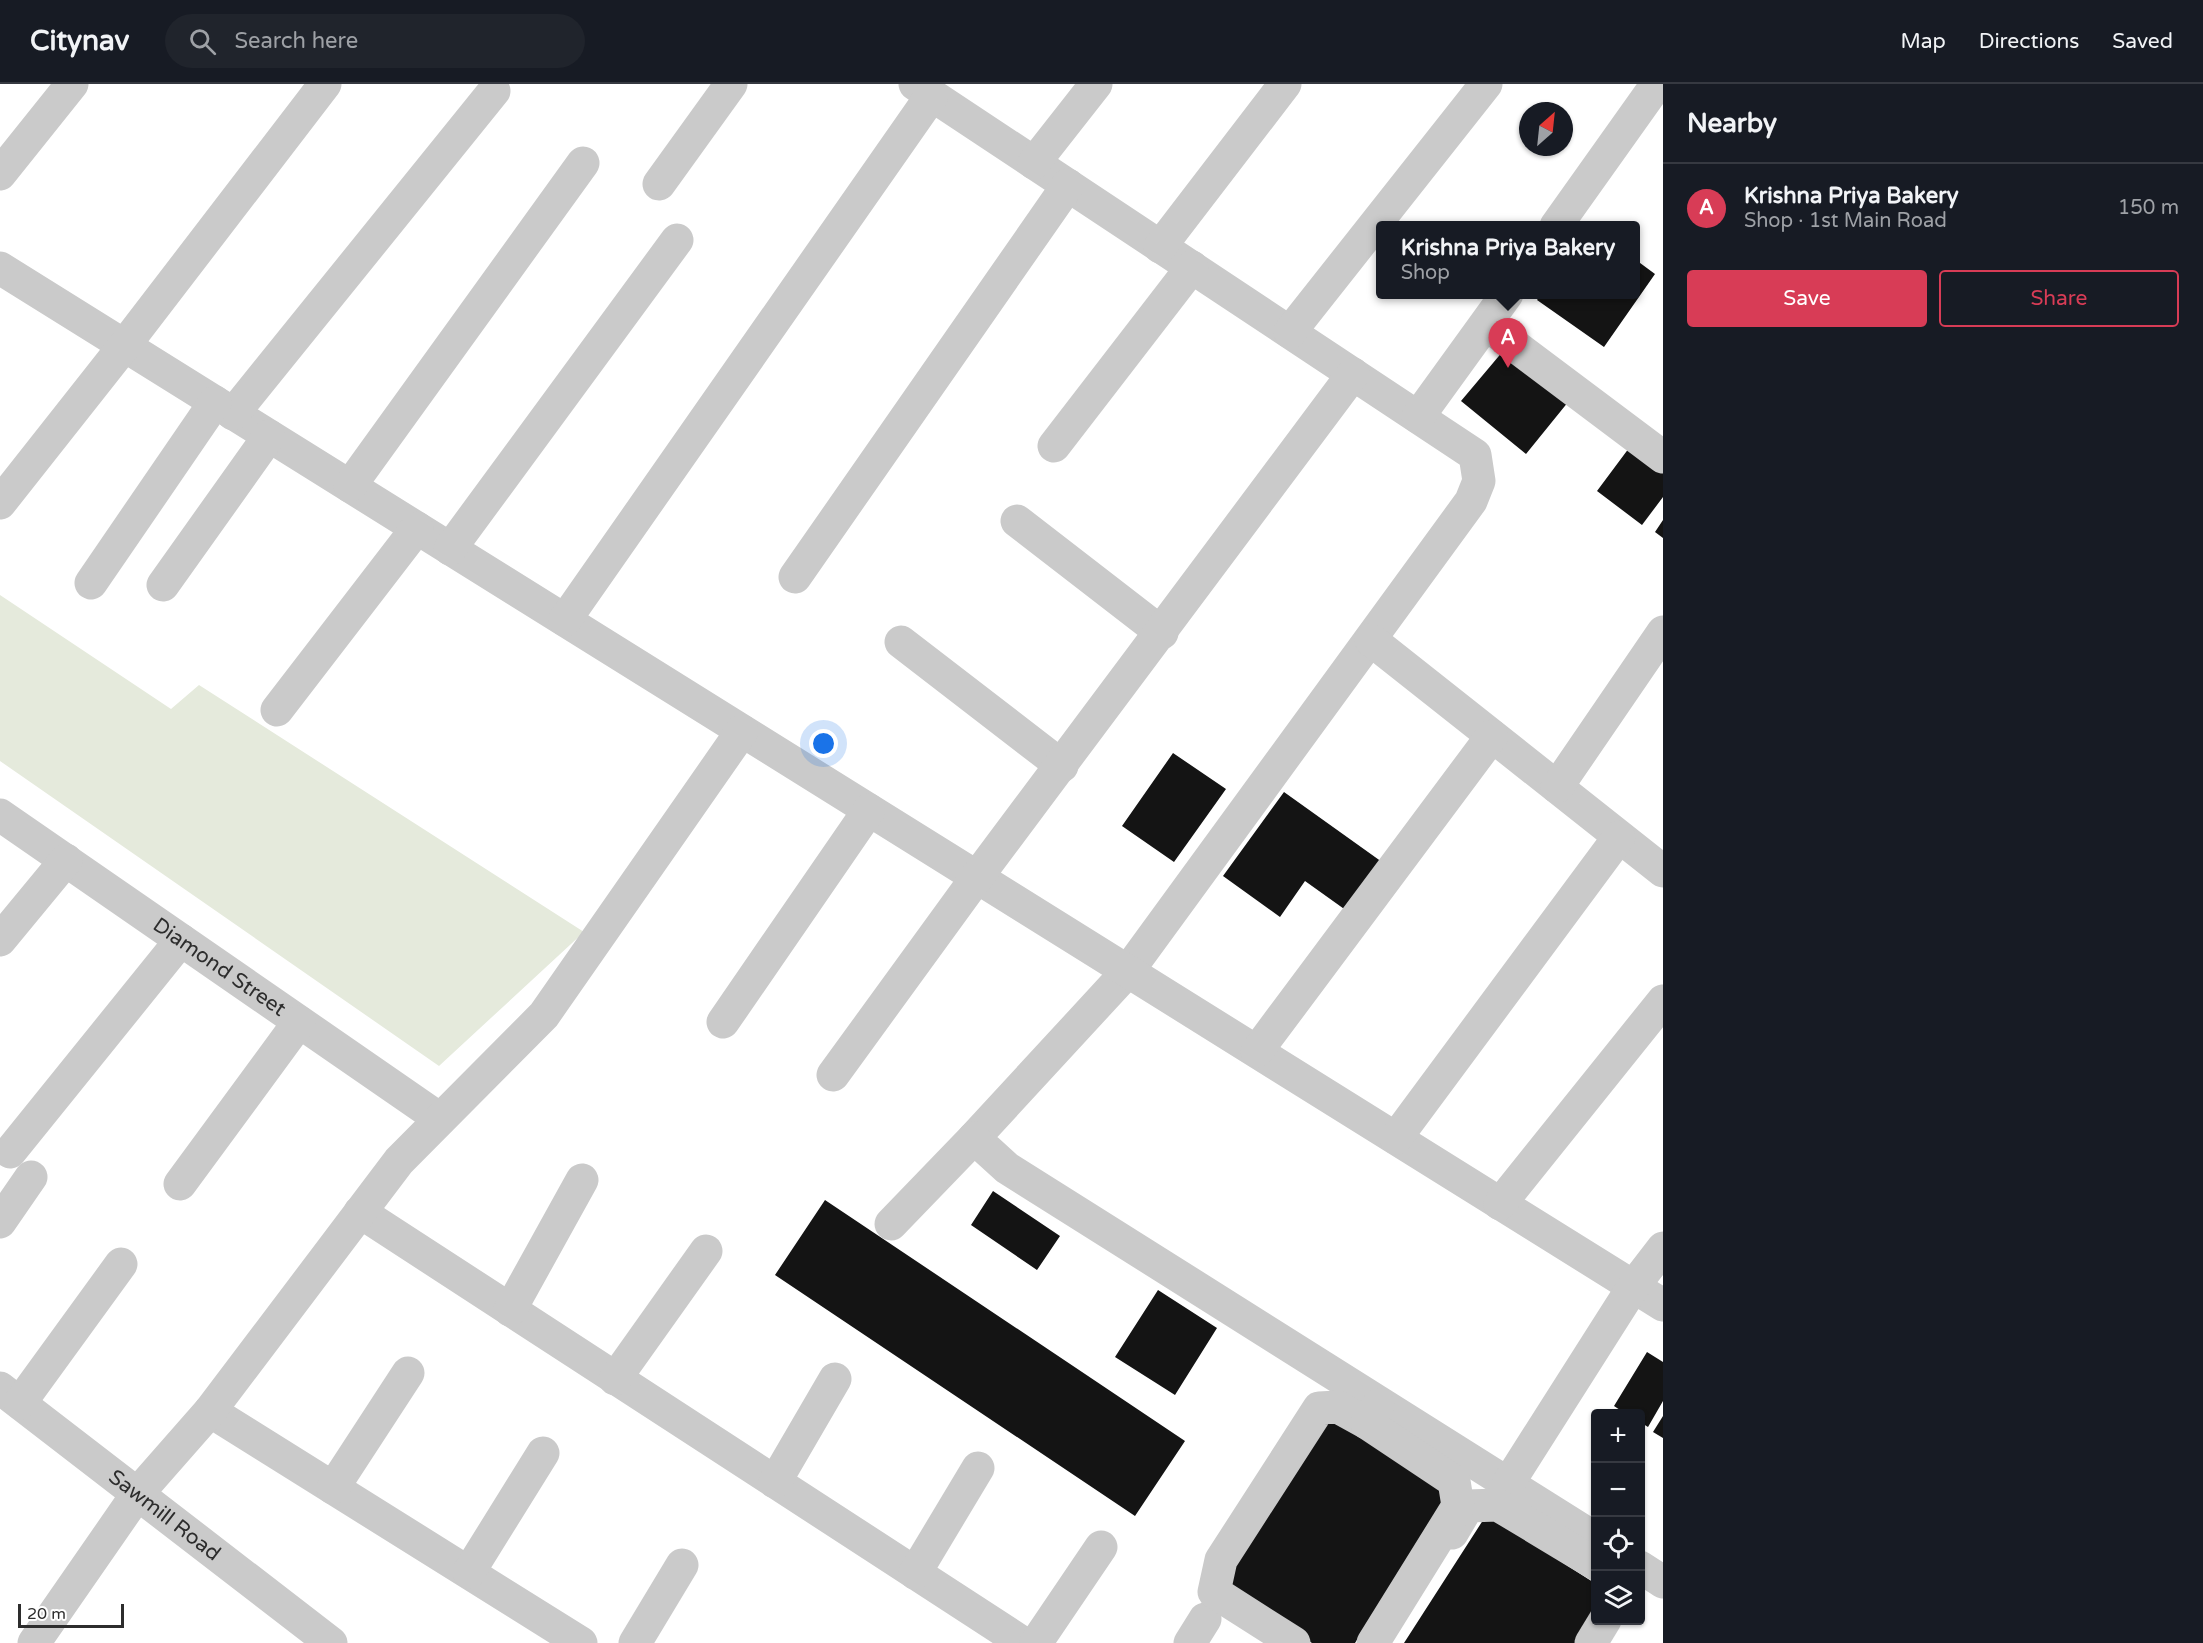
<!DOCTYPE html>
<meta charset="utf-8">
<style>
body{margin:0;font-family:"Varela Round",sans-serif;background:#20242c;color:#f1f3f6}
.controls{position:absolute;right:18px;bottom:18px;display:grid;overflow:hidden;border-radius:6px;box-shadow:0 2px 4px #0004}
.controls button{width:54px;height:54px;display:grid;place-items:center;padding:0;border:0;border-bottom:2px solid #363941;background:#171b24;color:#f1f3f6;font:30px sans-serif}
.compass{position:absolute;left:1519px;top:18px;width:54px;height:54px;border-radius:50%;background:#171b24;box-shadow:0 2px 4px #0004;rotate:27deg}
.scale{position:absolute;left:18px;bottom:15px;width:106px;box-sizing:border-box;padding-left:6px;border:3px solid #2d2d2d;border-top:0;font-size:16px;line-height:21px;white-space:nowrap;color:#2d2d2d;-webkit-text-stroke:4px #fff;paint-order:stroke}
.you{position:absolute;left:824px;top:660px;width:21px;height:21px;margin:-15px;border:4px solid #fff;border-radius:50%;background:#1a73e8;box-shadow:0 0 0 9px #1a73e833}
.badge{display:grid;place-items:center;width:39px;height:39px;border-radius:50%;background:#d83c56;color:#fff;font-size:20px;font-weight:700}
.pin{position:absolute;translate:-50% -50px;filter:drop-shadow(0 2px 3px #0008)}
.pin::after{content:'';position:absolute;top:32px;width:21px;height:18px;background:inherit;clip-path:polygon(0 0,100% 0,50% 100%)}
.popup{position:absolute;left:1376px;top:137px;width:264px;height:78px;box-sizing:border-box;display:grid;place-content:center;border-radius:6px;background:#171b24;filter:drop-shadow(0 2px 4px #0005);font-size:20px;white-space:nowrap;color:#9ea1a6}
.popup b{font-size:22px;color:#f1f3f6}
.popup::after{content:'';position:absolute;left:50%;top:100%;margin-left:-12px;border:12px solid transparent;border-top-color:#171b24}
.list{margin:0;padding:0;list-style:none}
h2{display:flex;justify-content:space-between;align-items:center;height:78px;margin:0;padding:0 24px;font-size:26px}
h2 small{font-size:20px;font-weight:400;color:#9ea1a6}
.list li{display:grid;grid-template-columns:39px 1fr auto;gap:18px;align-items:center;box-sizing:border-box;height:90px;padding:0 24px;border-top:2px solid #363941}
.list b{display:block;font-size:22px;white-space:nowrap}
.list p{margin:0;font-size:20px;white-space:nowrap;color:#9ea1a6}
.list em{font-size:20px;font-style:normal;color:#9ea1a6}
.actions{display:flex;gap:12px;padding:18px 24px}
.actions a{flex:1;padding:14px 0;border:2px solid #d83c56;border-radius:6px;text-align:center;font-size:21px;color:#d83c56}
.actions .main{background:#d83c56;color:#fff}
.icon{flex:none;width:33px;height:33px;fill:none;stroke:currentColor;stroke-width:2;stroke-linecap:round;stroke-linejoin:round}
.map{position:relative;flex:none;width:1663px;height:1559px;overflow:hidden}
header{display:flex;align-items:center;gap:36px;box-sizing:border-box;height:84px;padding:0 30px;background:#171b24;border-bottom:2px solid #363941}
header strong{font-size:28px}
nav{display:flex;gap:33px;margin-inline-start:auto;font-size:21px}
.search{width:420px;height:54px;background:#20242c;display:flex;align-items:center;gap:15px;box-sizing:border-box;padding:0 21px;border-radius:33px;color:#9ea1a6;font-size:22px}
main{display:flex}
aside{flex:1;background:#171b24}
.map>svg:first-child{display:block}
</style>
<header>
<strong>Citynav</strong>
<div class="search"><svg class="icon" aria-label="search" viewBox="0 0 24 24"><circle cx="10" cy="10" r="6"/><path d="M15 15l6 6"/></svg>Search here</div>
<nav><a>Map</a><a>Directions</a><a>Saved</a></nav>
</header>
<main>
<div class="map">
<svg width="1663" height="1559" viewBox="0 0 1663 1559">
<rect width="100%" height="100%" fill="#fff"/>
<path fill="#e5eadc" d="M0,511L171,625L199,601L584,848L439,982L0,677Z"/>
<path fill="#141414" d="M1636,176L1655,190L1604,263L1537,216L1541,210H1636Z
M1509,260L1573,312L1526,370L1461,317Z
M1632,360L1663,383V413L1642,441L1597,407Z
M1663,436V454L1655,448Z
M1173,669L1226,705L1174,778L1122,742Z
M1284,708L1382,778L1347,827L1305,797L1280,833L1223,792Z
M993,1107L1060,1152L1037,1186L971,1141Z
M825,1116L1185,1357L1135,1432L775,1191Z
M1158,1206L1217,1244L1175,1311L1115,1273Z
M1647,1268L1663,1278V1317L1648,1343L1640,1338V1330H1626L1614,1322Z
M1331,1330L1452,1409L1355,1559H1312L1221,1500Z
M1663,1332V1354L1653,1348Z
M1487,1430L1596,1500V1533L1579,1559H1404Z"/>
<g fill="none" stroke-linecap="round" stroke-linejoin="round">
<g stroke="#cacaca" stroke-width="33">
<path d="M915,0L1475,371L1479,397L1471,417L1128,887L974,1054L1007,1084L1596,1455"/>
<path d="M1034,79L1096,0"/>
<path d="M0,90L72,0"/>
<path d="M659,100L731,0"/>
<path d="M1556,142L1657,0"/>
<path d="M1160,163L1285,0"/>
<path d="M0,184L1663,1221"/>
<path d="M1486,240L1663,373"/>
<path d="M1290,248L1486,0"/>
<path d="M233,330L494,7"/>
<path d="M1418,333L1507,210"/>
<path d="M1054,362L1192,183"/>
<path d="M350,402L583,79"/>
<path d="M0,419L124,262L325,0"/>
<path d="M1017,437L1162,549"/>
<path d="M450,465L677,156"/>
<path d="M795,493L1068,101"/>
<path d="M91,499L215,318"/>
<path d="M163,501L269,352"/>
<path d="M565,536L932,11"/>
<path d="M1371,556L1663,787"/>
<path d="M901,558L1062,682"/>
<path d="M277,626L417,444"/>
<path d="M1557,703L1663,548"/>
<path id="s1" d="M0,731L440,1035"/>
<path d="M0,856L66,776"/>
<path d="M723,938L869,726"/>
<path d="M1257,967L1492,652"/>
<path d="M833,991L977,793L1353,290"/>
<path d="M1396,1054L1619,753"/>
<path d="M10,1068L181,856"/>
<path d="M180,1100L299,938"/>
<path d="M1500,1120L1663,917"/>
<path d="M360,1128L1023,1559"/>
<path d="M0,1138L31,1093"/>
<path d="M891,1140L974,1054"/>
<path d="M510,1226L582,1096"/>
<path d="M615,1295L706,1167"/>
<path id="s2" d="M0,1304L331,1559"/>
<path d="M20,1319L121,1180"/>
<path d="M210,1327L581,1559"/>
<path d="M775,1398L835,1295"/>
<path d="M1509,1398L1633,1203L1663,1164"/>
<path d="M333,1404L408,1289"/>
<path d="M1452,1449L1468,1422L1498,1421L1596,1480"/>
<path d="M1640,1483L1663,1498"/>
<path d="M469,1488L543,1369"/>
<path d="M915,1489L978,1384"/>
<path d="M34,1559L138,1409L210,1327L399,1077L544,931L742,647"/>
<path d="M635,1559L682,1481"/>
<path d="M1036,1559L1101,1463"/>
<path d="M1190,1559L1205,1535"/>
<path d="M1294,1559L1214,1508L1221,1476L1319,1324L1338,1323L1367,1339"/>
<path d="M1373,1559L1458,1422L1454,1397L1367,1339L1378,1321"/>
<path d="M1591,1559L1605,1536"/>
</g>
</g>
<g text-anchor="middle" dominant-baseline="central" stroke-width="6" stroke-linejoin="round" paint-order="stroke">
<g font-size="21" fill="#2d2d2d" stroke="#fff">
<text stroke="none"><textPath href="#s1" startOffset="267">Diamond Street</textPath></text>
<text stroke="none"><textPath href="#s2" startOffset="208">Sawmill Road</textPath></text>
</g>
</g>
</svg>
<div class="controls">
<button>+</button>
<button>−</button>
<button><svg class="icon" aria-label="locate" viewBox="0 0 24 24"><circle cx="12" cy="12" r="6"/><path d="M12 2v4M12 18v4M2 12h4M18 12h4"/></svg></button>
<button><svg class="icon" aria-label="layers" viewBox="0 0 24 24"><path d="M12 4l9 5-9 5-9-5zM3 14l9 5 9-5"/></svg></button>
</div>
<svg class="compass" viewBox="-18 -18 36 36"><path d="M0-13l5 13h-10z" fill="#e53935"/><path d="M0 13l5-13h-10z" fill="#9ea1a6"/></svg>
<div class="scale">20 m</div>
<div class="you"></div>
<div class="pin badge" style="left:1508px;top:284px">A</div>
<div class="popup"><b>Krishna Priya Bakery</b>Shop</div>
</div>
<aside>
<h2>Nearby<small></small></h2>
<ul class="list">
<li><span class="badge">A</span><div><b>Krishna Priya Bakery</b><p>Shop · 1st Main Road</p></div><em>150 m</em></li>
</ul>
<div class="actions"><a class="main">Save</a><a>Share</a></div>
</aside>
</main>
